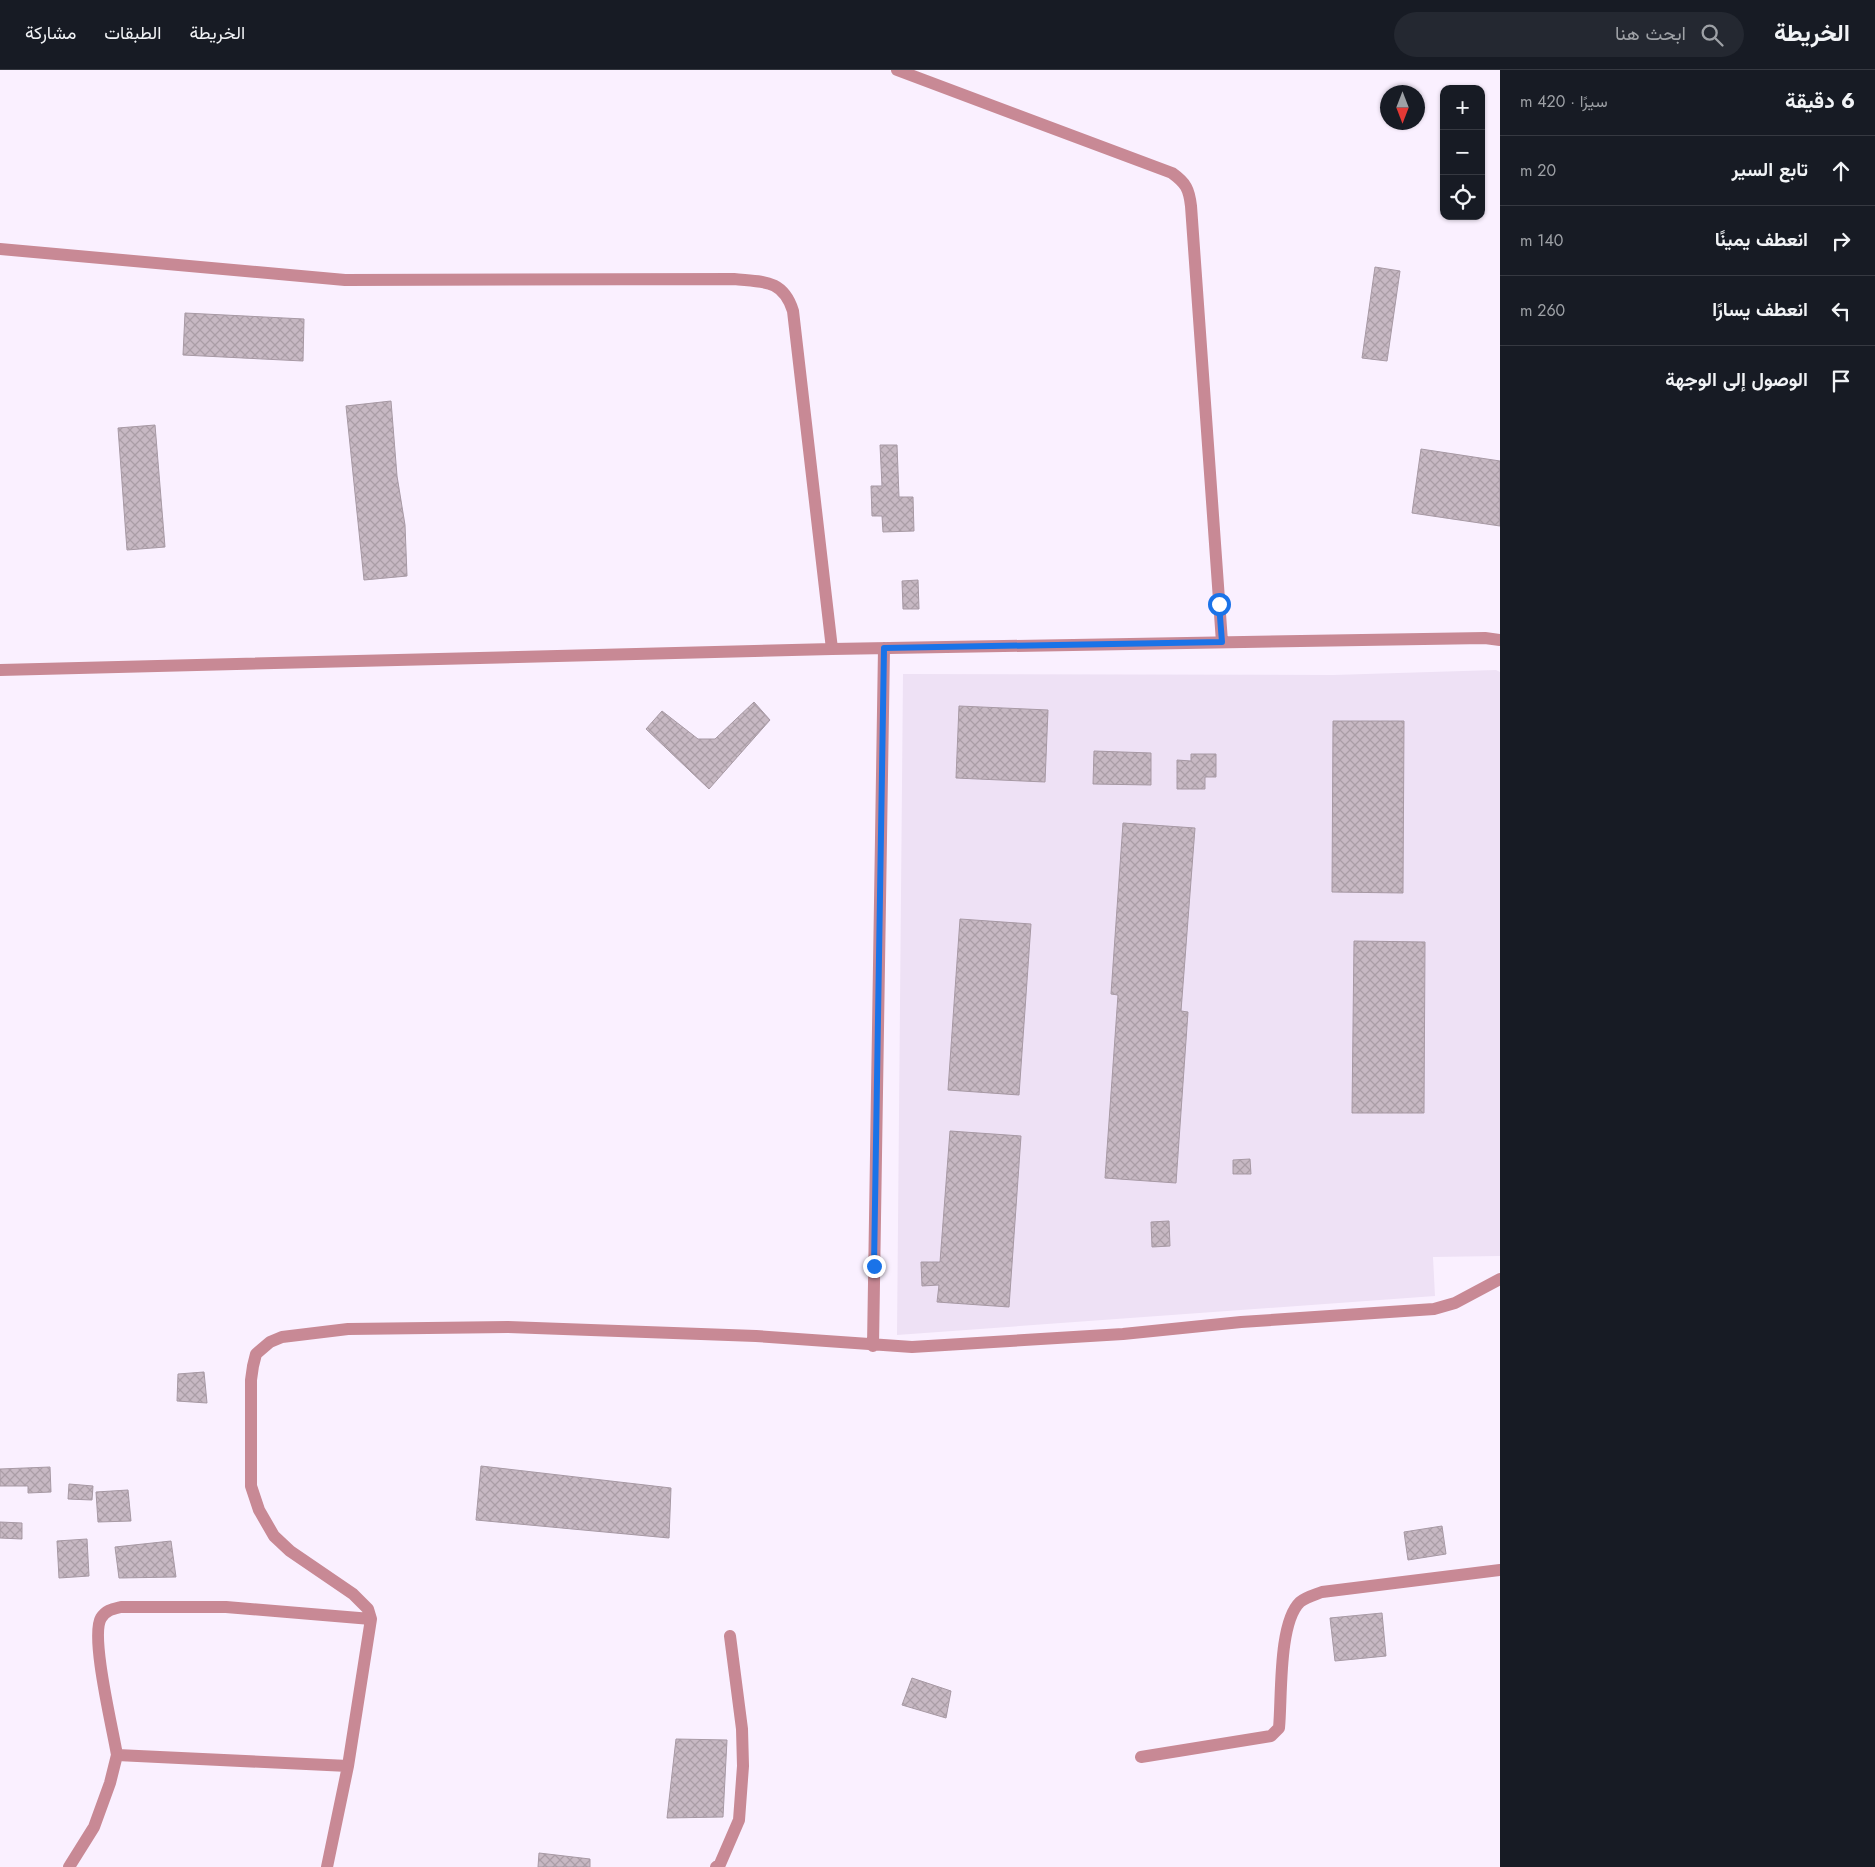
<!DOCTYPE html>
<html lang="ar">
<meta charset="utf-8">
<style>
body{margin:0;font-family:Jost,Vazirmatn,sans-serif;background:#242831;color:#f1f3f6;direction:rtl}
.controls{position:absolute;right:15px;top:15px;display:grid;overflow:hidden;border-radius:10px;box-shadow:0 1px 4px #0004}
.controls button{width:45px;height:45px;display:grid;place-items:center;padding:0;border:0;border-bottom:1px solid #363941;background:#171b24;color:#f1f3f6;font:25px sans-serif}
.compass{position:absolute;left:1380px;top:15px;width:45px;height:45px;border-radius:50%;background:#171b24;box-shadow:0 1px 4px #0004;rotate:180deg}
.stop{position:absolute;width:15px;height:15px;margin:-11px;border:4px solid #1a73e8;border-radius:50%;background:#fff}
.stop.end{background:#1a73e8;border-color:#fff;box-shadow:0 1px 5px #0008}
.list{margin:0;padding:0;list-style:none}
h2{display:flex;justify-content:space-between;align-items:center;height:65px;margin:0;padding:0 20px;font-size:21px}
h2 small{font-size:16px;font-weight:400;color:#9ea1a6}
.list li{display:grid;grid-template-columns:32px 1fr auto;gap:15px;align-items:center;box-sizing:border-box;height:70px;padding:0 20px;border-top:1px solid #363941}
.list b{display:block;font-size:19px;white-space:nowrap}
.list em{font-size:16px;font-style:normal;color:#9ea1a6}
.icon{flex:none;width:28px;height:28px;fill:none;stroke:currentColor;stroke-width:2;stroke-linecap:round;stroke-linejoin:round}
.map{position:relative;flex:none;width:1500px;height:1797px;overflow:hidden;direction:ltr}
header{display:flex;align-items:center;gap:30px;box-sizing:border-box;height:70px;padding:0 25px;background:#171b24;border-bottom:1px solid #363941}
header strong{font-size:24px}
nav{display:flex;gap:28px;margin-inline-start:auto;font-size:18px}
.search{width:350px;height:45px;background:#242831;display:flex;align-items:center;gap:12px;box-sizing:border-box;padding:0 18px;border-radius:28px;color:#9ea1a6;font-size:19px}
main{display:flex}
aside{flex:1;background:#171b24}
.map>svg:first-child{display:block}
</style>
<header>
<strong>الخريطة</strong>
<div class="search"><svg class="icon" aria-label="search" viewBox="0 0 24 24"><circle cx="10" cy="10" r="6"/><path d="M15 15l6 6"/></svg>ابحث هنا</div>
<nav><a>الخريطة</a><a>الطبقات</a><a>مشاركة</a></nav>
</header>
<main>
<aside>
<h2>6 دقيقة<small>سيرًا · 420 m</small></h2>
<ul class="list">
<li><svg class="icon" aria-label="ahead" viewBox="0 0 24 24"><path d="M12 20V5M6 11l6-6 6 6"/></svg><div><b>تابع السير</b></div><em>20 m</em></li>
<li><svg class="icon" aria-label="right" viewBox="0 0 24 24"><path d="M7 20v-9h11M14 6l5 5-5 5"/></svg><div><b>انعطف يمينًا</b></div><em>140 m</em></li>
<li><svg class="icon" aria-label="left" viewBox="0 0 24 24"><path d="M17 20v-9H6M10 6l-5 5 5 5"/></svg><div><b>انعطف يسارًا</b></div><em>260 m</em></li>
<li><svg class="icon" aria-label="arrive" viewBox="0 0 24 24"><path d="M6 21V4h12l-3 4 3 4H6"/></svg><div><b>الوصول إلى الوجهة</b></div></li>
</ul>
</aside>
<div class="map">
<svg width="1500" height="1797" viewBox="0 0 1500 1797">
<defs>
<pattern id="building-cross-hatch" width="8" height="8" patternUnits="userSpaceOnUse" patternTransform="scale(1.25)"><rect width="8" height="8" fill="#c7b8c3"/><path d="M0 0l8 8M0 8l8-8" fill="none" stroke="#aa9da6"/></pattern>
</defs>
<rect width="100%" height="100%" fill="#faf0ff"/>
<path fill="#eee1f5" d="M1496,600L1500,602V1186L1433,1187L1435,1226L897,1265L903,604L1333,605Z"/>
<path fill="url(#building-cross-hatch)" stroke="#a799a4" d="M1375,197L1400,201L1387,291L1362,288Z
M185,243L304,249L303,291L183,285Z
M391,331L397,406L405,455L407,506L364,510L346,336Z
M155,355L165,477L127,480L118,358Z
M880,375H897L899,427H913L914,461L883,462L882,446H872L871,416H882Z
M1421,379L1500,391V456L1412,443Z
M918,510L919,539H903L902,511Z
M754,632L770,650L709,719L646,659L662,641L698,669H715Z
M959,636L1048,640L1045,712L956,708Z
M1333,651H1404L1403,823L1332,822Z
M1094,681L1151,683V715L1093,714Z
M1191,684H1216V707H1205V719H1177V690L1191,691Z
M1123,753L1195,758L1181,941L1188,942L1176,1113L1105,1108L1118,925L1111,924Z
M960,849L1031,854L1019,1025L948,1020Z
M1354,871L1425,872L1424,1043H1352Z
M950,1061L1021,1066L1009,1237L937,1232L939,1215L922,1216L921,1192H940Z
M1250,1089L1251,1104H1233V1090Z
M1169,1151L1170,1176L1152,1177L1151,1152Z
M204,1302L207,1333L177,1331L178,1304Z
M481,1396L671,1418L669,1468L476,1450Z
M50,1397L51,1422L28,1423V1416H0V1399Z
M69,1414L93,1416L92,1430L68,1429Z
M128,1420L131,1451L98,1452L96,1422Z
M0,1452L22,1453V1469L0,1468Z
M1442,1456L1446,1484L1408,1490L1404,1462Z
M87,1469L89,1506L59,1508L57,1471Z
M171,1471L176,1507L119,1508L115,1477Z
M1382,1543L1386,1586L1335,1591L1330,1548Z
M912,1608L951,1621L946,1648L902,1635Z
M676,1669L727,1670L723,1747L667,1748Z
M539,1783L590,1789V1797H538Z"/>
<g fill="none" stroke-linecap="round" stroke-linejoin="round">
<path stroke="#c88995" stroke-width="12" d="M897,0L1172,103C1186,113 1189,119 1191,136L1222,572
M0,179L345,210L734,209C763,212 783,209 793,241L832,579
M0,600L832,579L1485,568L1500,570
M873,1276L884,578
M1141,1687L1271,1666L1279,1658C1282,1628 1278,1553 1300,1532C1306,1527 1314,1525 1322,1522L1500,1500
M348,1696L117,1685C113,1660 90,1566 101,1548C106,1540 113,1539 121,1537H226L371,1549
M69,1797L94,1757L110,1713L117,1685
M327,1797L348,1696L371,1549L368,1539L353,1524L290,1481L274,1466L259,1440L251,1416V1310L253,1296L256,1284L270,1272L282,1267L348,1259L508,1257L756,1266L912,1277L1123,1264L1241,1252L1434,1239L1455,1233L1500,1209
M716,1797L720,1794L739,1750L743,1696L742,1659L730,1566"/>
</g>
<g fill="none" stroke-linecap="round" stroke-linejoin="round">
<path stroke="#1a73e8" stroke-width="6" d="M874,1196L884,578L1222,572L1219,534"/>
</g>
</svg>
<div class="controls">
<button>+</button>
<button>−</button>
<button><svg class="icon" aria-label="locate" viewBox="0 0 24 24"><circle cx="12" cy="12" r="6"/><path d="M12 2v4M12 18v4M2 12h4M18 12h4"/></svg></button>
</div>
<svg class="compass" viewBox="-18 -18 36 36"><path d="M0-13l5 13h-10z" fill="#e53935"/><path d="M0 13l5-13h-10z" fill="#9ea1a6"/></svg>
<div class="stop" style="left:1219px;top:534px"></div>
<div class="stop end" style="left:874px;top:1196px"></div>
</div>
</main>
